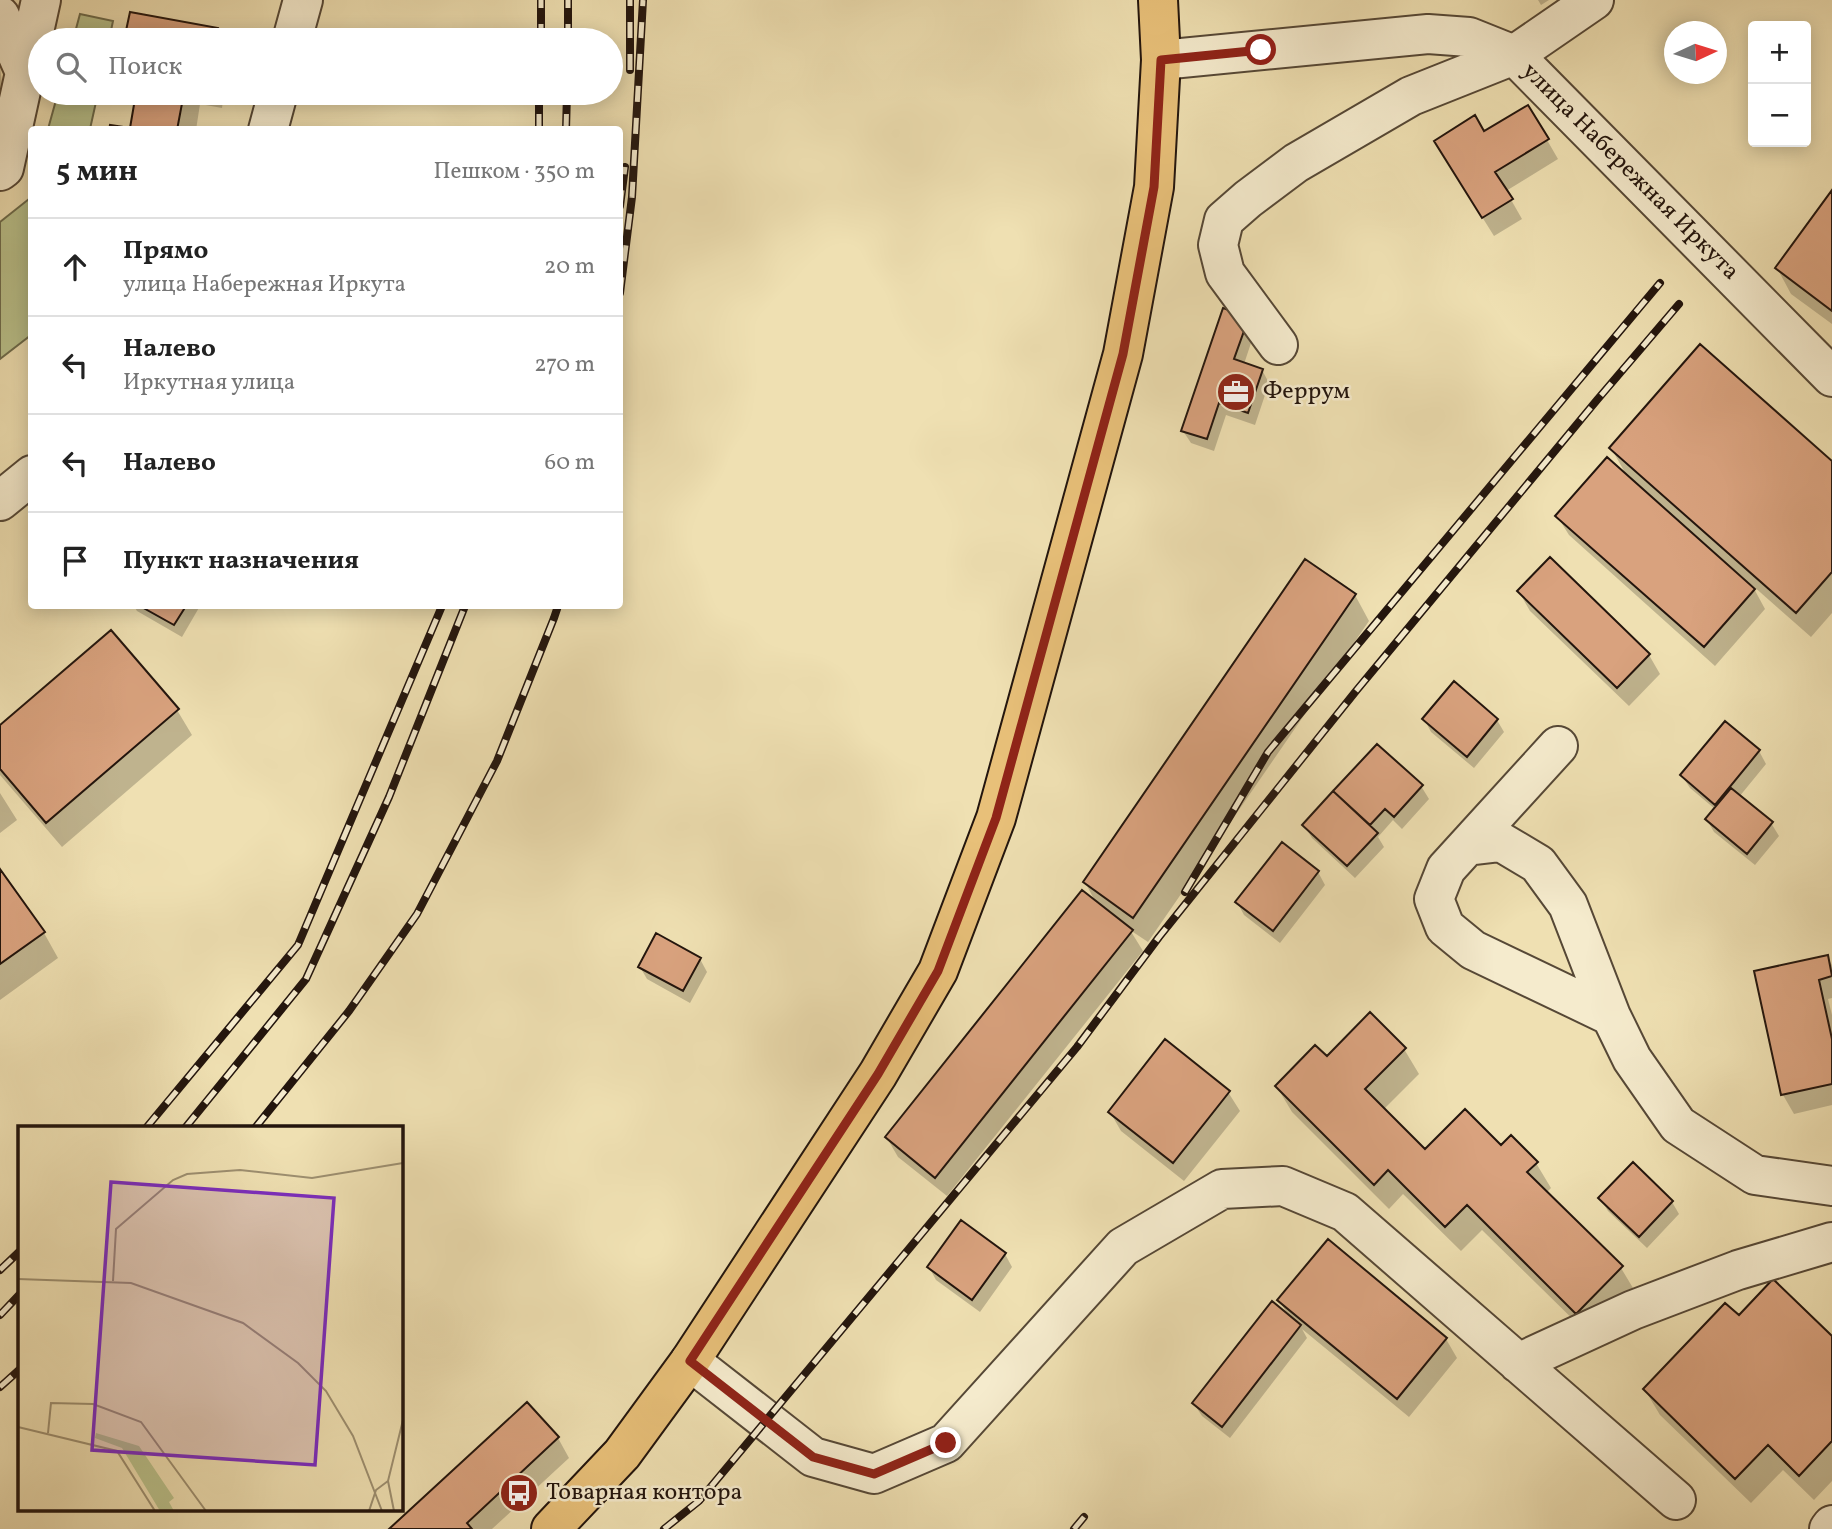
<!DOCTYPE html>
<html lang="ru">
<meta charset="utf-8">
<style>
body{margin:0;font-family:Vollkorn,serif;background:#f6f6f6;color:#222}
.controls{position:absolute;right:21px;top:21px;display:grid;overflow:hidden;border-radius:7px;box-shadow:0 4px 18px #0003}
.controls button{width:63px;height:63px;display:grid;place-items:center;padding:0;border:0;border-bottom:2px solid #e0e0e0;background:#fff;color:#222;font:35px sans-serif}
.compass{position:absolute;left:1664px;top:21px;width:63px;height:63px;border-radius:50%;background:#fff;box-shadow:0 4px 18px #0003;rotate:86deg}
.stop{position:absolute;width:21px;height:21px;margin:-16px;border:5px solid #8f2418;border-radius:50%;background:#fff}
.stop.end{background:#8f2418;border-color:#fff;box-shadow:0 2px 7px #0008}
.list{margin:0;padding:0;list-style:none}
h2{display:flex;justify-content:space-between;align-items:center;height:91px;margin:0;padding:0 28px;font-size:30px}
h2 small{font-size:23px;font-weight:400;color:#767676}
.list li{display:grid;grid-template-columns:46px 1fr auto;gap:21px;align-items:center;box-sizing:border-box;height:98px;padding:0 28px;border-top:2px solid #e0e0e0}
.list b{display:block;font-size:26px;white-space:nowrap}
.list p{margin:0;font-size:23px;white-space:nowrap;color:#767676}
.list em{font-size:23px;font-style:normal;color:#767676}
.icon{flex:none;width:38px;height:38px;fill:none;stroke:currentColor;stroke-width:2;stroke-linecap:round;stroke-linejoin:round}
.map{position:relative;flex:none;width:1832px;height:1529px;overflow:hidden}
.search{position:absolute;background:#fff;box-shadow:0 4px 18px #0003;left:28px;top:28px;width:595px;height:77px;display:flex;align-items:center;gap:18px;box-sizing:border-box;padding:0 24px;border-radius:38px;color:#767676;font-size:26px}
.panel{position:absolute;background:#fff;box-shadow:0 4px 18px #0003;left:28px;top:126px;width:595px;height:483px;border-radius:7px}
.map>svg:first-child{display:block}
</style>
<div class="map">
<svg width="1832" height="1529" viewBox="0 0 1832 1529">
<rect width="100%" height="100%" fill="#efe0b2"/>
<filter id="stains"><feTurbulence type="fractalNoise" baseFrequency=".00286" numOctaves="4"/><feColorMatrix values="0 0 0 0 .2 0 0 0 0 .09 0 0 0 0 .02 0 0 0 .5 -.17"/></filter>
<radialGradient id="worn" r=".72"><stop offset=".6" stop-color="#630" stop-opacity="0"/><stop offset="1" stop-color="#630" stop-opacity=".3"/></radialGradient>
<path fill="#bac28c" stroke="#6e6c4c" stroke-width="2" d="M80,14L113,21L109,40H73Z
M58,93H98L90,129H48Z
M31,190V335L0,359V222L29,199Z"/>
<path fill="#0003" d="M1538,0H1549L1541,5Z
M131,14L217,29L223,40H126Z
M0,66L9,148L0,149Z
M138,93H224L222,108L200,104L196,130H132Z
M1484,133L1547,140L1558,159L1506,191L1522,219L1494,236L1447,161Z
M1832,193V324L1791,294L1777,268Z
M1224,310L1255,331L1244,364L1262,370L1269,383L1255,425L1226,415L1214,451L1191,443L1183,431Z
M1611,448L1832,463V613L1811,637L1752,585L1765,609L1715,666L1569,535L1557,516L1627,476Z
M1519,592L1649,655L1660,674L1629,706L1530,611Z
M1355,595L1369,621L1148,942L1130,930L1143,951L947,1196L898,1157L887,1138L1096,903L1085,882Z
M134,606H200L182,637L137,611Z
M177,710L192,735L62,847L0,775V727Z
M1424,719L1497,720L1504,732L1474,768L1431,732Z
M1726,724L1759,751L1766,764L1739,797L1771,823L1779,836L1755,865L1714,832L1707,820L1715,809L1690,788L1682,776Z
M1377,746L1421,786L1429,799L1402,829L1393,820L1378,837L1384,847L1355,878L1312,838L1304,825Z
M0,793L17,820L0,833Z
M0,872L44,933L58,958L0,1000Z
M1318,872L1325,885L1280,943L1244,915L1237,902Z
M1827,957L1832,965V998L1828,999L1832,1015V1105L1794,1114L1783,1095L1756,973Z
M700,959L707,972L690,1003L647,979L640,967Z
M1404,1049L1419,1074L1383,1110L1425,1152L1501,1147L1536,1163L1551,1188L1546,1193L1621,1268L1636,1293L1592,1338L1482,1230L1461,1251L1403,1194L1389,1209L1292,1112L1277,1087L1327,1059Z
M1228,1092L1240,1111L1184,1181L1121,1131L1110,1112Z
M1600,1198L1672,1202L1679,1214L1647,1248L1608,1211Z
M1005,1254L1012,1267L980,1312L936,1280L929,1267Z
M1279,1300L1446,1339L1457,1358L1409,1417L1302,1329L1307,1338L1230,1438L1202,1416L1194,1404L1289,1317Z
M1739,1318L1832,1338V1481L1814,1500L1783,1470L1751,1503L1660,1415L1645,1390Z
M527,1404L558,1438L569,1458L492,1529H392Z"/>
<path fill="#d9a27e" stroke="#23150d" stroke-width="2" d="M130,12L218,28L216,40H124Z
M136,93H184L177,130H109L110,125L130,128Z
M1528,105L1549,139L1495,172L1513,199L1482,218L1434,141L1475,115L1484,131Z
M1832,190V311L1775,268Z
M1223,308L1249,317L1234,359L1263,369L1248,413L1219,403L1207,439L1181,431Z
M1700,344L1832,461V572L1796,613L1609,448Z
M1607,457L1755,589L1704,647L1555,516Z
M1550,557L1650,654L1617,688L1517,591Z
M1305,559L1356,594L1133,918L1083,882Z
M140,606H186L174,625Z
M111,630L179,709L46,823L0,769V725Z
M1454,681L1498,719L1467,757L1422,719Z
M1725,721L1760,750L1715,805L1680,775Z
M1377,744L1423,785L1394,817L1385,809L1370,825L1333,791Z
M1731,788L1773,822L1747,854L1705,819Z
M1333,791L1378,833L1347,866L1302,825Z
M1282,842L1319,871L1273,931L1235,902Z
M0,869L45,932L0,964Z
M1082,890L1133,930L935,1178L885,1137Z
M656,933L701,958L683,991L638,967Z
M1828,955L1832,976L1819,980L1832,1039V1084L1781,1095L1754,971Z
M1370,1012L1406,1048L1365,1089L1425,1149L1465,1109L1501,1145L1511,1135L1538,1162L1527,1172L1623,1266L1576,1314L1467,1205L1445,1227L1388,1170L1374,1185L1275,1086L1315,1045L1327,1056Z
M1165,1039L1230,1091L1173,1163L1108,1112Z
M1633,1162L1673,1201L1639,1237L1598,1198Z
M961,1220L1006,1253L972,1300L927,1267Z
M1328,1239L1447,1338L1397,1399L1277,1300Z
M1773,1279L1832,1336V1441L1799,1476L1768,1445L1735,1479L1643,1389L1725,1303L1739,1315Z
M1272,1301L1301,1325L1222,1427L1192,1403Z
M527,1402L559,1437L467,1523L472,1529H389Z"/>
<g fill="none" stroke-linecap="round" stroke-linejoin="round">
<defs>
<path id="minor" d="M0,16L25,72
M292,40L303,0
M1161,60L1428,34L1469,37L1514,55L1832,377
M268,130L278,93
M0,171L4,168L41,0
M1278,345L1225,273L1218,245L1224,220L1248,199L1296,163L1411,96L1514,55L1594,0
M0,501L32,475
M1558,746L1446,869L1434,899L1445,927L1473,950L1611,1016L1632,1059L1678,1125L1755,1175L1832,1186
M1467,846L1501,842L1538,864L1568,905L1611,1016
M690,1361L813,1457L874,1474L946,1443L1123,1247L1222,1189L1283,1186L1345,1212L1676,1500
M1518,1363L1633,1310L1738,1270L1832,1242
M1829,1529L1832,1525"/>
<path id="major" d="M551,1529L622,1454L690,1361L878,1074L938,971L996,818L1123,354L1154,187L1161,60L1158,0"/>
</defs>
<use href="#minor" stroke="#564836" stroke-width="42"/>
<use href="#major" stroke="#23150d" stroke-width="42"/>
<use href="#minor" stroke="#f5ebcd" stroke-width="38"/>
<use href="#major" stroke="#e8c079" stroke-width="38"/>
<defs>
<path id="rail" d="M541,40V0
M568,40V0
M630,70V0
M539,130V93
M566,130L567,93
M620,206L625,167
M620,293L632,197L643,0
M1185,892L1268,752L1660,283
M146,1128L298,945L442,606
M185,1128L306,979L389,797L465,606
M255,1128L349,1011L417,914L497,761L554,618L558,606
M0,1270L19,1252
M0,1315L19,1295
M0,1387L19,1370
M664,1529L699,1501L1077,1047L1159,937L1356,691L1597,400L1679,304
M1074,1529L1084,1517"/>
</defs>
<use href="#rail" stroke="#23150d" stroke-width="8"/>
<use href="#rail" stroke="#f5ebcd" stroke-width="5" stroke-dasharray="16" stroke-linecap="butt"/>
</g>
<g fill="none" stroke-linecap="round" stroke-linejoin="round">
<path stroke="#8f2418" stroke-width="9" d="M946,1443L874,1474L813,1457L690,1361L878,1074L938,971L996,818L1123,354L1154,187L1161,60L1261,50"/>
</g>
<defs>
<symbol id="office-disc" viewBox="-11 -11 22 22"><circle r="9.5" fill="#8f2418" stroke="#f5ebcd"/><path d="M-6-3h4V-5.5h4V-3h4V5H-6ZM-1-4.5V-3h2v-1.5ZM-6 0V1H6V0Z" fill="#fff"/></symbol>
<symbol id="bus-disc" viewBox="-11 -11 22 22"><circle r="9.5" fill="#8f2418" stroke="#f5ebcd"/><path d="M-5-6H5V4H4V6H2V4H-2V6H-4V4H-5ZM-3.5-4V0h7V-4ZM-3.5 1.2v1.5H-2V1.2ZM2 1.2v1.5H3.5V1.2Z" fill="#fff"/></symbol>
</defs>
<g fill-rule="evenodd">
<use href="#office-disc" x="1214" y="370" width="44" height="44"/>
<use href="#bus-disc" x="497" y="1471" width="44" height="44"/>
</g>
<g text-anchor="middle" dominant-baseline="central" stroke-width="5" stroke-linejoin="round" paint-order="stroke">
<g font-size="24" fill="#23150d" stroke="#f5ebcd">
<text transform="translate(1630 172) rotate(45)">улица Набережная Иркута</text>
</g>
<g font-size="24" fill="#23150d" stroke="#f5ebcd" text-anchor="start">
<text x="1263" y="392">Феррум</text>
<text x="546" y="1493">Товарная контора</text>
</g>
</g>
<g transform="translate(18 1126)">
<rect width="385" height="385" fill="#efe0b2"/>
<path d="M78,307L121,320L156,372L151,376L156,385H142L104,322L77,312Z" fill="#bac28c"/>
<path fill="none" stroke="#9d8f70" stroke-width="2" d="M0,153L113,157L225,197L280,237L308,265L335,310L364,385M95,155L98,103L155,54L169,48L222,44L294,52L385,37M0,301L99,325L137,385M30,307L33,277L75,278L123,296L188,385M370,355L376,385M351,385L358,364L370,355L385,294"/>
<path fill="#7b2cbf" fill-opacity="0.15" stroke="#7b2cbf" stroke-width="3.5" d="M93,56L316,72L297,339L74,324Z"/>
<rect width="385" height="385" fill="none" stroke="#23150d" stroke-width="3.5"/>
</g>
<rect width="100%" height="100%" filter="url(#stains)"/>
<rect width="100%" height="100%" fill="url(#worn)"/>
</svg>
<div class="controls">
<button>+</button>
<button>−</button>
</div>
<svg class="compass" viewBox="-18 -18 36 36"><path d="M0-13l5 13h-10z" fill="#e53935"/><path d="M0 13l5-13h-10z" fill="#767676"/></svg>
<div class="stop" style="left:1261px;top:50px"></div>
<div class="stop end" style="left:946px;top:1443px"></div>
<div class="search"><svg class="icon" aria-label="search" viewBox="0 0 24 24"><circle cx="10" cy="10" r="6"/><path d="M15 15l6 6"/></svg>Поиск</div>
<section class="panel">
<h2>5 мин<small>Пешком · 350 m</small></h2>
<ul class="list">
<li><svg class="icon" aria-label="ahead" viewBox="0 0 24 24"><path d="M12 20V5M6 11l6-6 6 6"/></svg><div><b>Прямо</b><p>улица Набережная Иркута</p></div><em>20 m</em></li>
<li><svg class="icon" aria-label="left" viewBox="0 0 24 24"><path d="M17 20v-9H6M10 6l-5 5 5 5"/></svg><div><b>Налево</b><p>Иркутная улица</p></div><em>270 m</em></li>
<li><svg class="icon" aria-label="left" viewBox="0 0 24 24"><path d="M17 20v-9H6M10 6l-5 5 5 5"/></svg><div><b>Налево</b></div><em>60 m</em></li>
<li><svg class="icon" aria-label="arrive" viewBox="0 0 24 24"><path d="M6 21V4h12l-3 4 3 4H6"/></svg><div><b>Пункт назначения</b></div></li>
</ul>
</section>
</div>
